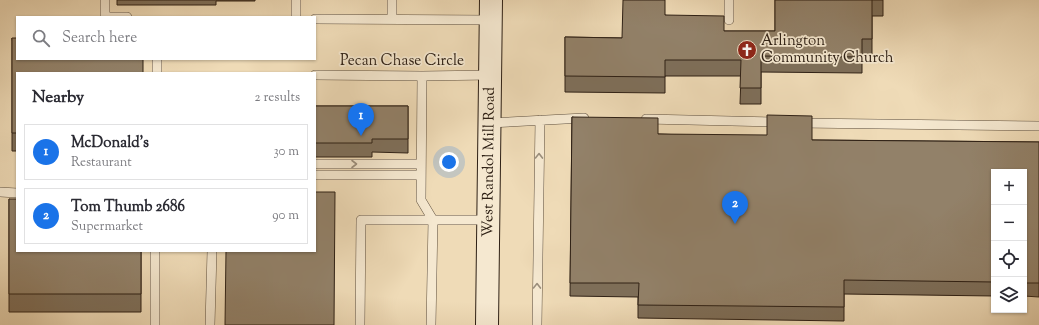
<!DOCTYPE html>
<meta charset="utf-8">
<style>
body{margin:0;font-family:"Sorts Mill Goudy",serif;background:#f2f2f3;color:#2b2b33}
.controls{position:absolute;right:12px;bottom:12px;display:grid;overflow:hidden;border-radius:0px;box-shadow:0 1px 3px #0004}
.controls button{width:36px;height:36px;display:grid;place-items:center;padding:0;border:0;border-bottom:1px solid #e1e1e2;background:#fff;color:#2b2b33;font:20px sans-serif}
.you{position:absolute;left:449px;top:162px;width:14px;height:14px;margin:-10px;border:3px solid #fff;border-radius:50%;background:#1a73e8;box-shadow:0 0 0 6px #1a73e833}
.badge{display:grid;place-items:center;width:26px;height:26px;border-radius:50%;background:#1a73e8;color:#fff;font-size:13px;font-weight:700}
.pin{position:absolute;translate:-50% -33px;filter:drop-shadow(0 1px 2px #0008)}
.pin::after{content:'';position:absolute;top:21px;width:14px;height:12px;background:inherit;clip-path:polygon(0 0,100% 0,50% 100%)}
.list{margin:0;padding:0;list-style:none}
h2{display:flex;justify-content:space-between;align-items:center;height:52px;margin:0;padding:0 16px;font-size:17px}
h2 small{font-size:13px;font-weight:400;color:#7c7c81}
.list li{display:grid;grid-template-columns:26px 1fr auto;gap:12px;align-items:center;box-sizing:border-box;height:56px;margin:0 8px 8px;padding:0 8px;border:1px solid #e1e1e2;border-radius:0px}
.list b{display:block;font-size:15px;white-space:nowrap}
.list p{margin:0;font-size:13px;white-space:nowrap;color:#7c7c81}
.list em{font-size:13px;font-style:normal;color:#7c7c81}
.icon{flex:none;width:22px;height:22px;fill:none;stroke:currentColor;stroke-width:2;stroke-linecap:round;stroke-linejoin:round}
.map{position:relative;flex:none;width:1039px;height:325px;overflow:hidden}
.search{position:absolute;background:#fff;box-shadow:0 1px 3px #0004;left:16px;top:16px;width:300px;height:44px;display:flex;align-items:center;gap:10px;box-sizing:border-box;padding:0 14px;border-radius:0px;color:#7c7c81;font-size:15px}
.panel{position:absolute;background:#fff;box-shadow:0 1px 3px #0004;left:16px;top:72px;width:300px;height:180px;border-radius:0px}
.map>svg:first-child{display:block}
</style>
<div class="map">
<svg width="1039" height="325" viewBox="0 0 1039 325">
<rect width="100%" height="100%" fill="#efdbb7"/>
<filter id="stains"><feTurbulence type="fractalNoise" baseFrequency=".005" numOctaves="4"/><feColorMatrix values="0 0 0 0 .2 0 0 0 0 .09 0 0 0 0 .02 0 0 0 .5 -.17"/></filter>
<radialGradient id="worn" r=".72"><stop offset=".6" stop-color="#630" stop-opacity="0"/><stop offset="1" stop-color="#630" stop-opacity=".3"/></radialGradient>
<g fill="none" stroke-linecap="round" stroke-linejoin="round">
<defs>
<path id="service" d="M105,0V17H127
M729,0V20
M296,17V0
M315,19L490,20
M392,19V0
M157,73V59
M315,75L422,76L490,75
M422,76L421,200L433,220L431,325
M646,119L778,122
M489,123L584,118
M800,123L1039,126
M315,164H421
M315,175H420
M0,192L17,193
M155,251V325
M210,325L212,251
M360,325L361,220H488
M537,325L540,120"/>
<g id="secondary">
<path id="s1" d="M487,325L491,0"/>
</g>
</defs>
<use href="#service" stroke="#5e4f3e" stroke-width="10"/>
<use href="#secondary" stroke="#2e2015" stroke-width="24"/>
<use href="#service" stroke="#f5e8d0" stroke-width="9"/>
<use href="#secondary" stroke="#f5e8d0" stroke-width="22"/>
</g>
<path fill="#7e6f5a" stroke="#2e2015" d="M117,0H255V1H216V5H117Z
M775,0H883V16H872V55H862V73L761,72V104H740L741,76H665V93L565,92V37L622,38L665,15L724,31H775Z
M12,38L17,73V151H12Z
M315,106H408V153L372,152V157H315Z
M572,117L658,134L812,140L1039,142V297L1024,296V172H994V296L844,294V321L638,318V297L570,296Z
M9,199L141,251V312H9Z"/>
<path fill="#928169" stroke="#2e2015" d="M623,0H665V15L724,16V31H775V0H872V39H862V57L761,56V88H740L741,60H665V77L565,76V37L622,38Z
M12,38H17V59H143V73H17V133H12Z
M315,106H408V139H372V143H315Z
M767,115L812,116V140L1039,142V283H1024V172H994V282L844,280V307L638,305L639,283H570L572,117L658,118V134L767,135Z
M315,192H335L334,325H225L226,251H315Z
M9,199H17V251H141V294H9Z"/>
<defs><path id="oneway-chevron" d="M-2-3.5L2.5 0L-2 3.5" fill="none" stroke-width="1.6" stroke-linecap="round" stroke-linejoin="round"/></defs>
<g stroke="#9b8e7c">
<use href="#oneway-chevron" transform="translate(539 156) rotate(-89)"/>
<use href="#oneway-chevron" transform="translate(354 164)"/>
<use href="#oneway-chevron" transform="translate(537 286) rotate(-89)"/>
</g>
<defs>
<symbol id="church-disc" viewBox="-11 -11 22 22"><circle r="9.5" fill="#8f2418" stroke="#f5e8d0"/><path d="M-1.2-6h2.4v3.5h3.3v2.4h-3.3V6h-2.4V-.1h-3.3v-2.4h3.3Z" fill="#fff"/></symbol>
</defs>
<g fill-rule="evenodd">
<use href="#church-disc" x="736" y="39" width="22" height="22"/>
</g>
<g text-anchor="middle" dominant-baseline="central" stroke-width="3.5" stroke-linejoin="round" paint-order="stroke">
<g font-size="15" fill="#2e2015" stroke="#f5e8d0" text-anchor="start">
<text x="761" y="41">Arlington<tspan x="761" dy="17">Community Church</tspan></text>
</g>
<g font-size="15" fill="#2e2015" stroke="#f5e8d0">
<text x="402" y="61">Pecan Chase Circle</text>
<text stroke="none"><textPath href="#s1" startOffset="163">West Randol Mill Road</textPath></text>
</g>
</g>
<rect width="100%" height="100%" filter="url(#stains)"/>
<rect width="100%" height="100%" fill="url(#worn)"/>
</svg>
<div class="controls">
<button>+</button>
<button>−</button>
<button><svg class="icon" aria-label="locate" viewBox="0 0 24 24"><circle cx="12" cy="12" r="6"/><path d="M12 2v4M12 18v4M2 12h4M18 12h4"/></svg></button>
<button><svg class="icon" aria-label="layers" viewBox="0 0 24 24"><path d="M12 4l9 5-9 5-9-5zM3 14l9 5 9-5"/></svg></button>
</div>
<div class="you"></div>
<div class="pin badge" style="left:361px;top:136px">1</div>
<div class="pin badge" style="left:735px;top:224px">2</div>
<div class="search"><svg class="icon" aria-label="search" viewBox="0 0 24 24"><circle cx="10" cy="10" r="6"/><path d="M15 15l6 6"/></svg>Search here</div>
<section class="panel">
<h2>Nearby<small>2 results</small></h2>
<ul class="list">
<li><span class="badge">1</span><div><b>McDonald's</b><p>Restaurant</p></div><em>30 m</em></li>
<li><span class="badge">2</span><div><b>Tom Thumb 2686</b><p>Supermarket</p></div><em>90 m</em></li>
</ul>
</section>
</div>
